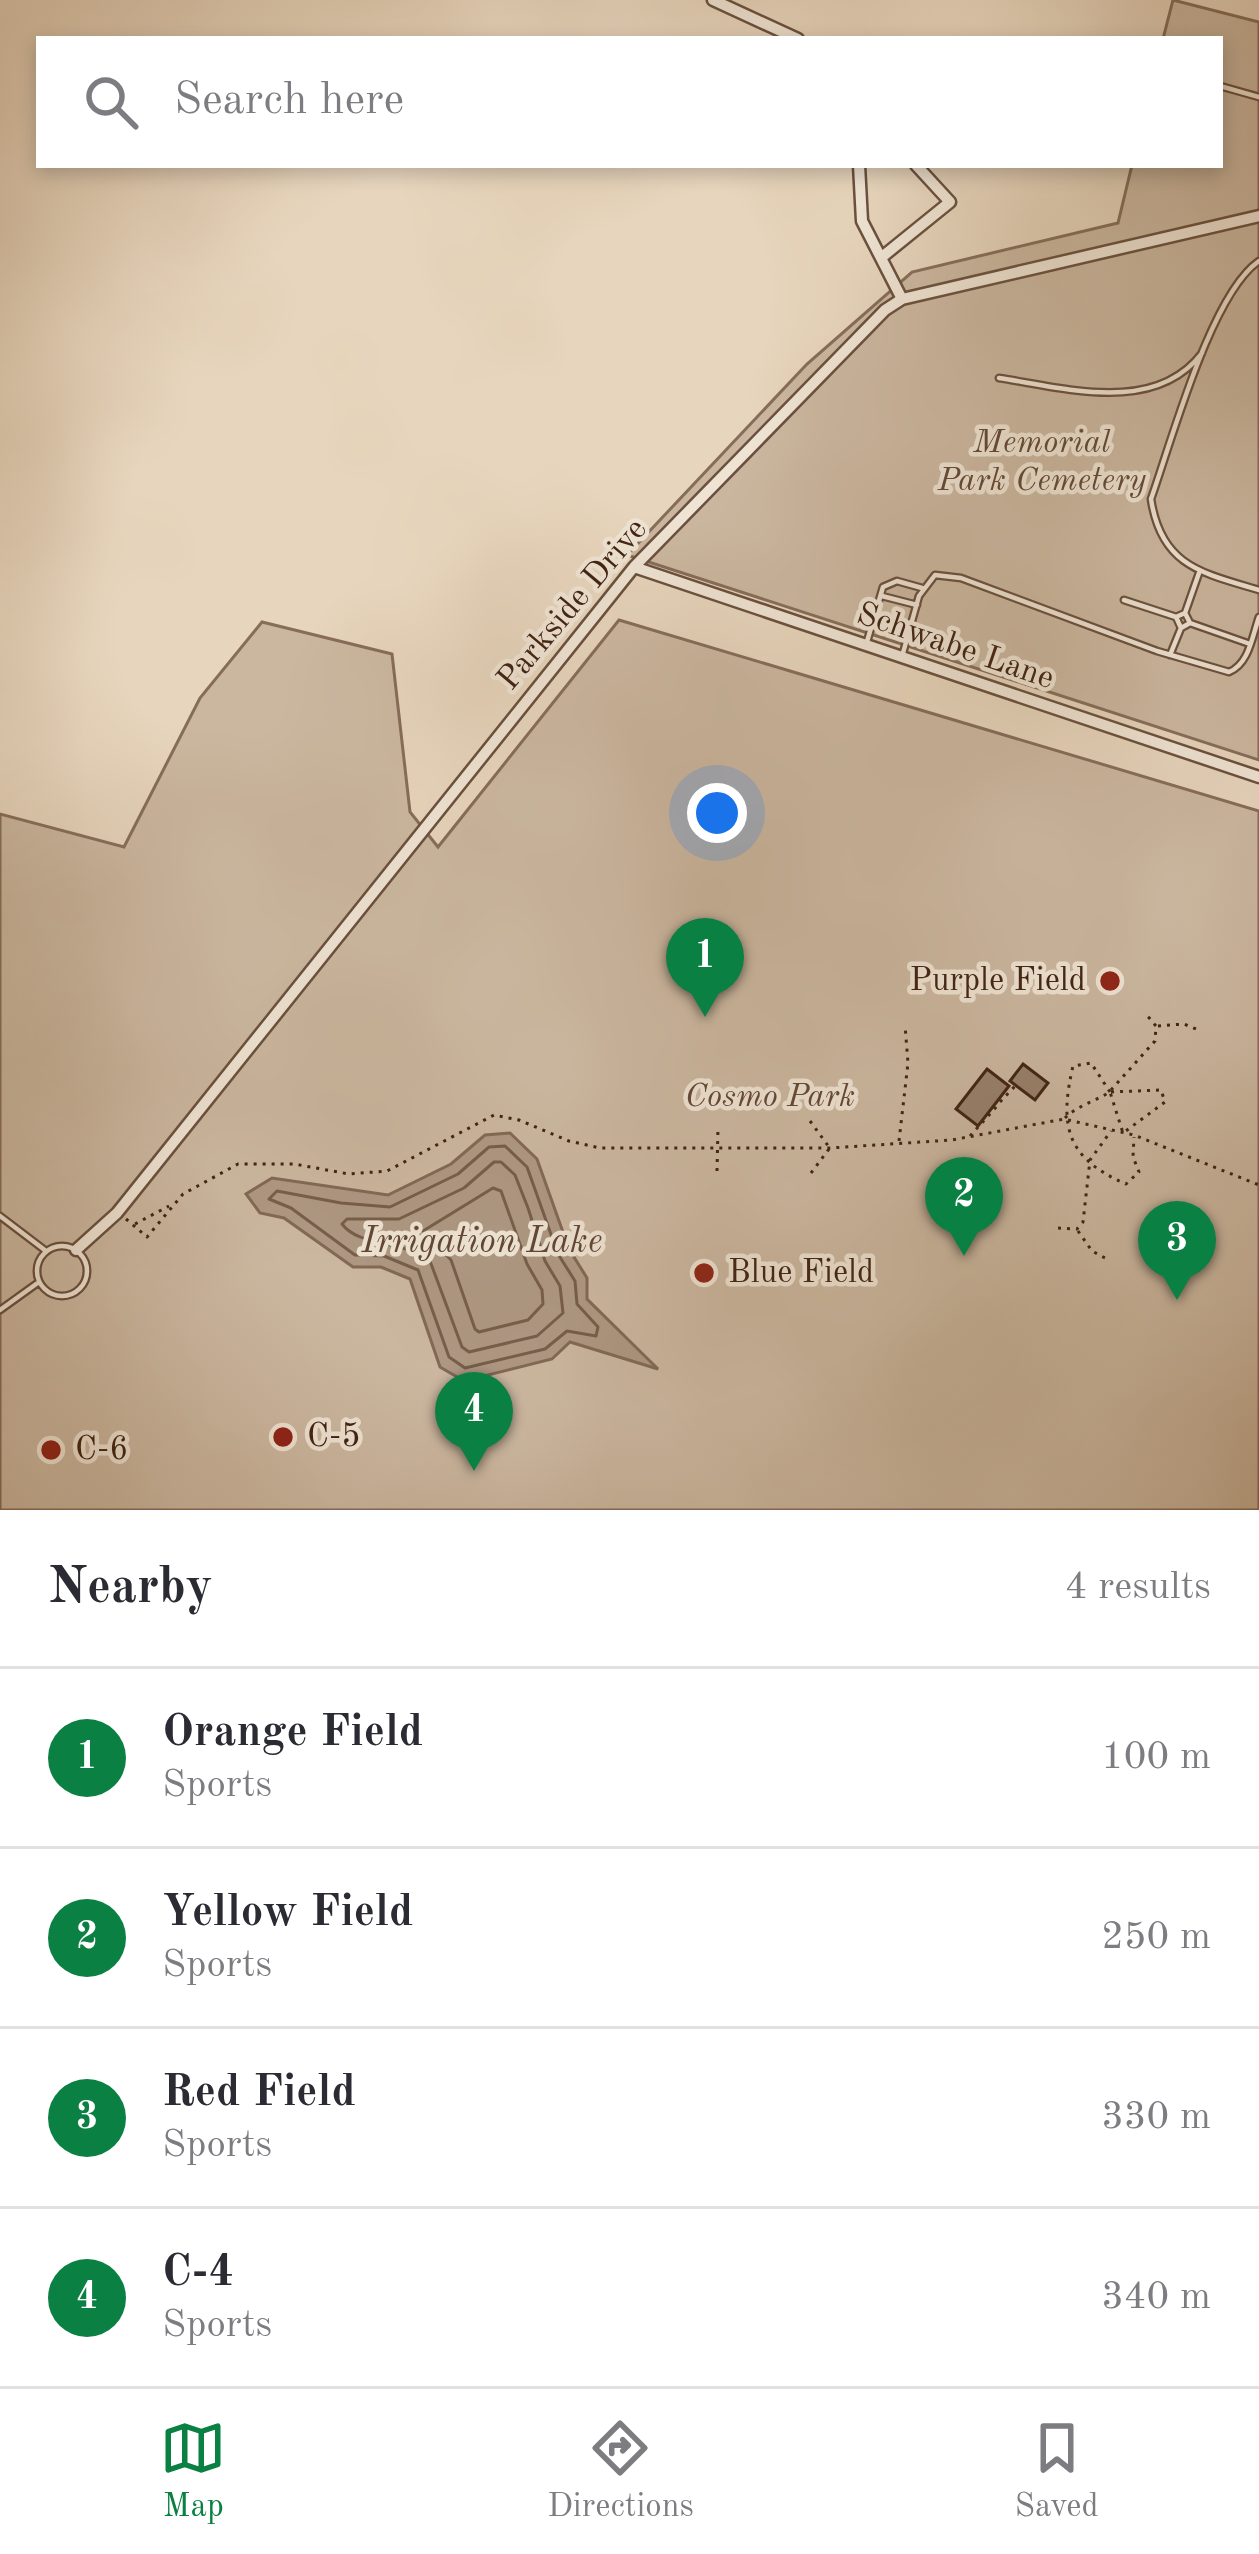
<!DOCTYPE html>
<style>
body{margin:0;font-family:"Old Standard TT",serif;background:#f2f2f3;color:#2b2b33}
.you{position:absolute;left:717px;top:813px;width:42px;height:42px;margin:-30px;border:9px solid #fff;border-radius:50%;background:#1a73e8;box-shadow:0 0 0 18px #1a73e833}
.badge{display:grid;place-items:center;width:78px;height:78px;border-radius:50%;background:#0b8043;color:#fff;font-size:39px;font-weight:700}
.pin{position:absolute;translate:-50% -99px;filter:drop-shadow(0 3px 6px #0008)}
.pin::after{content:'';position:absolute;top:63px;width:42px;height:36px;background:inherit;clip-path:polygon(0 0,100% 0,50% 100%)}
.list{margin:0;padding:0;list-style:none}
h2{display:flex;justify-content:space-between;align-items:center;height:156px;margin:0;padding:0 48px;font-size:51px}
h2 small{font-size:39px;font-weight:400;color:#7c7c81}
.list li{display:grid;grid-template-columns:78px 1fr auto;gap:36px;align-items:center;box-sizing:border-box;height:180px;padding:0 48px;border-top:3px solid #e1e1e2}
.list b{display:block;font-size:45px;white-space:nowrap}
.list p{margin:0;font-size:39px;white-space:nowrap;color:#7c7c81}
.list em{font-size:39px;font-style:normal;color:#7c7c81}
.icon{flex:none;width:66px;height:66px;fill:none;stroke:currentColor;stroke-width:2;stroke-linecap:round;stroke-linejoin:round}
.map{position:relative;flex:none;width:1259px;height:1510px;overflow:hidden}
.search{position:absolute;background:#fff;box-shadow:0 6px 18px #0003;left:36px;right:36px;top:36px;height:132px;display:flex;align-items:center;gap:30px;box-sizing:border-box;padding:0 42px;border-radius:0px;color:#7c7c81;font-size:45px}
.sheet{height:876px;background:#fff}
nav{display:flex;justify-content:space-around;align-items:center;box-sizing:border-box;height:168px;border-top:3px solid #e1e1e2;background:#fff;font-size:33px;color:#7c7c81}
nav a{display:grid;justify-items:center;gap:6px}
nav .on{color:#0b8043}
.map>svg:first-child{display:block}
</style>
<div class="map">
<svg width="1259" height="1510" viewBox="0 0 1259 1510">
<rect width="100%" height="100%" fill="#e7d5bd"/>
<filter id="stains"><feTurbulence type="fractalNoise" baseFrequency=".00167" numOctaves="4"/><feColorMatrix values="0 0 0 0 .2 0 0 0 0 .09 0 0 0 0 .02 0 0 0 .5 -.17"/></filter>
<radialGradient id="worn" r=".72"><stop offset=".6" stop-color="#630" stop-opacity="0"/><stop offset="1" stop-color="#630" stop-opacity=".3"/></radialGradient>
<path fill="#cbb7a0" stroke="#866d5a" stroke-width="3" d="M1173,0L1259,22V760L627,555L807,364L912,272L1118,223L1132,165H1220V39H1163Z
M619,620L1259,811V1510H0V814L124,847L200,698L262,622L392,654L410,812L438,847Z"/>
<path fill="#ae9883" stroke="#826956" stroke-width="3" d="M510,1133L537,1159L569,1249L587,1278V1299L658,1369L570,1342L552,1359L464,1381L440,1367L410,1279L381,1267H353L284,1218L260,1213L246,1194L272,1178L388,1195L451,1164L485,1135Z"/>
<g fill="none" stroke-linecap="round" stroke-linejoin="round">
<path stroke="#775e4b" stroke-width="3" d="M505,1146L527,1167L558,1254L575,1281L577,1304L598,1327L596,1336L567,1331L545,1349L465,1368L449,1357L418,1270L384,1256L355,1255L291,1208L269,1199L277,1191L341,1203L390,1207L458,1174L489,1147Z
M494,1162H501L515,1175L528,1208L545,1261L560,1286L563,1313L537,1336L469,1352L462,1347L430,1261C401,1239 359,1247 342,1224L347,1219H399L464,1188Z
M493,1188L501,1191L527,1264L542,1290L543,1304L528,1320L479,1332L475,1329L451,1260L423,1231Z"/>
</g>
<path fill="#97806b" stroke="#402313" stroke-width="3" d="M1023,1064L1048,1083L1035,1100L1010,1081Z
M987,1069L1009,1086L978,1126L956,1109Z"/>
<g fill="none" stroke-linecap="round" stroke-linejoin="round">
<defs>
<path id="service" d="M1220,86L1259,97
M1259,261C1211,294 1172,440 1151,499C1161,566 1202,573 1259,590
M999,378C1065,388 1155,415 1202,353
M882,596L917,605
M1124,600L1176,617
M1185,613L1199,573
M1190,623L1250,644
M873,626L908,636
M866,645L883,587L897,581L922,588
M903,653L919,596L935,575L961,578L1157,651L1229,672C1249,664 1252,637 1259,617
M1170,655L1181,628L1176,617L1185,613L1190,623L1181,628
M0,1216L46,1251
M37 1271a25 25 0 1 1 50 0a25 25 0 1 1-50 0Z
M0,1310L39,1282"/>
<path id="minor" d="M713,0L798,39
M859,165L862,221L902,299
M882,257L950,202L916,165
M634,567L1259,777
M76,1250L117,1213L634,567L885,310L902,299L1259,216"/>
</defs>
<use href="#service" stroke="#6a503e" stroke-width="9"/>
<use href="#minor" stroke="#6a503e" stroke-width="15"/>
<path stroke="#402313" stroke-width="3" stroke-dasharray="3 6" stroke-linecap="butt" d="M1158,1026L1184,1024L1201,1031
M1111,1090L1155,1041L1156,1026L1145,1013
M1110,1092L1091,1063L1073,1066C1059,1126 1066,1158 1126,1184L1139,1172L1133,1157L1134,1137
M1000,1102L1016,1085
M1065,1118C1077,1106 1095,1101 1110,1092L1123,1133L1165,1102L1161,1090L1110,1092
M810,1121L829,1147
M970,1136L999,1104L996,1102
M899,1141L908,1063L905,1025
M717,1171L718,1128
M811,1173L829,1149
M126,1219L147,1237L183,1194L238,1164H294L349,1174L387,1171L494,1115L519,1120L569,1141L600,1148H830L952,1140L1064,1119L1134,1135L1259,1185
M135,1224L169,1206
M1058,1228L1077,1229L1083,1222L1090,1160L1111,1131
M1078,1231L1092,1251L1107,1259"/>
<use href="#service" stroke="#efe4d4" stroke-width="4.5"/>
<use href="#minor" stroke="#efe4d4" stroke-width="10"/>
</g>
<g fill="#8f2418" stroke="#efe4d4" stroke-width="4.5">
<circle cx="1110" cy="981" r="12"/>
<circle cx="704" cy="1273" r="12"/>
<circle cx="283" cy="1437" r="12"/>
<circle cx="51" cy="1450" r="12"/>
</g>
<g text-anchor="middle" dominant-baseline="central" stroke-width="9" stroke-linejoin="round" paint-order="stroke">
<g font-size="33" font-style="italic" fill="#634836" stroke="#efe4d4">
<text x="1042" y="443">Memorial<tspan x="1042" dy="38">Park Cemetery</tspan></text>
<text x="770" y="1097">Cosmo Park</text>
</g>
<g font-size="33" fill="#402313" stroke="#efe4d4">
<text transform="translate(573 605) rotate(-50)">Parkside Drive</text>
<text transform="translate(955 647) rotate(19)">Schwabe Lane</text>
</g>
<g font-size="33" fill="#402313" stroke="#efe4d4" text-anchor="start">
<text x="1086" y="981" text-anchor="end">Purple Field</text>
<text x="728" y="1273">Blue Field</text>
<text x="307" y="1437">C-5</text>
<text x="75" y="1450">C-6</text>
</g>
<g font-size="36" font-style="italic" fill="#614635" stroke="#efe4d4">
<text x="482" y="1243">Irrigation Lake</text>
</g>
</g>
<rect width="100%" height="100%" filter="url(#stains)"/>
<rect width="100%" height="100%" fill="url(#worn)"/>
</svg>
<div class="you"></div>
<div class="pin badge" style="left:705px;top:1017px">1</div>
<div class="pin badge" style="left:964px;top:1256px">2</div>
<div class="pin badge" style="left:1177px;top:1300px">3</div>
<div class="pin badge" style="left:474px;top:1471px">4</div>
<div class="search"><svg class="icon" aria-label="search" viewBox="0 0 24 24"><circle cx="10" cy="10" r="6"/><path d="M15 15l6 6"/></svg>Search here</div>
</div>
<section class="sheet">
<h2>Nearby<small>4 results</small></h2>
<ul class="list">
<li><span class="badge">1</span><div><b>Orange Field</b><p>Sports</p></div><em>100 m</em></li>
<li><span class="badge">2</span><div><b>Yellow Field</b><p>Sports</p></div><em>250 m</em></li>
<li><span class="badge">3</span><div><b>Red Field</b><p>Sports</p></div><em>330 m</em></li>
<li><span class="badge">4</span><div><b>C-4</b><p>Sports</p></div><em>340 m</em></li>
</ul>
</section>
<nav>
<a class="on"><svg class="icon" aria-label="map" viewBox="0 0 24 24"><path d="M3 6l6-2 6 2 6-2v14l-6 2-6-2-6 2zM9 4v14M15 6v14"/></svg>Map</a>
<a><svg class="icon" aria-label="directions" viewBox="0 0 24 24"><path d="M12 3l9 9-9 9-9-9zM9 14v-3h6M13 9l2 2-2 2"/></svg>Directions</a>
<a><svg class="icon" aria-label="saved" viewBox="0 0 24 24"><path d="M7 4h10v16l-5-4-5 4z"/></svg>Saved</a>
</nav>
